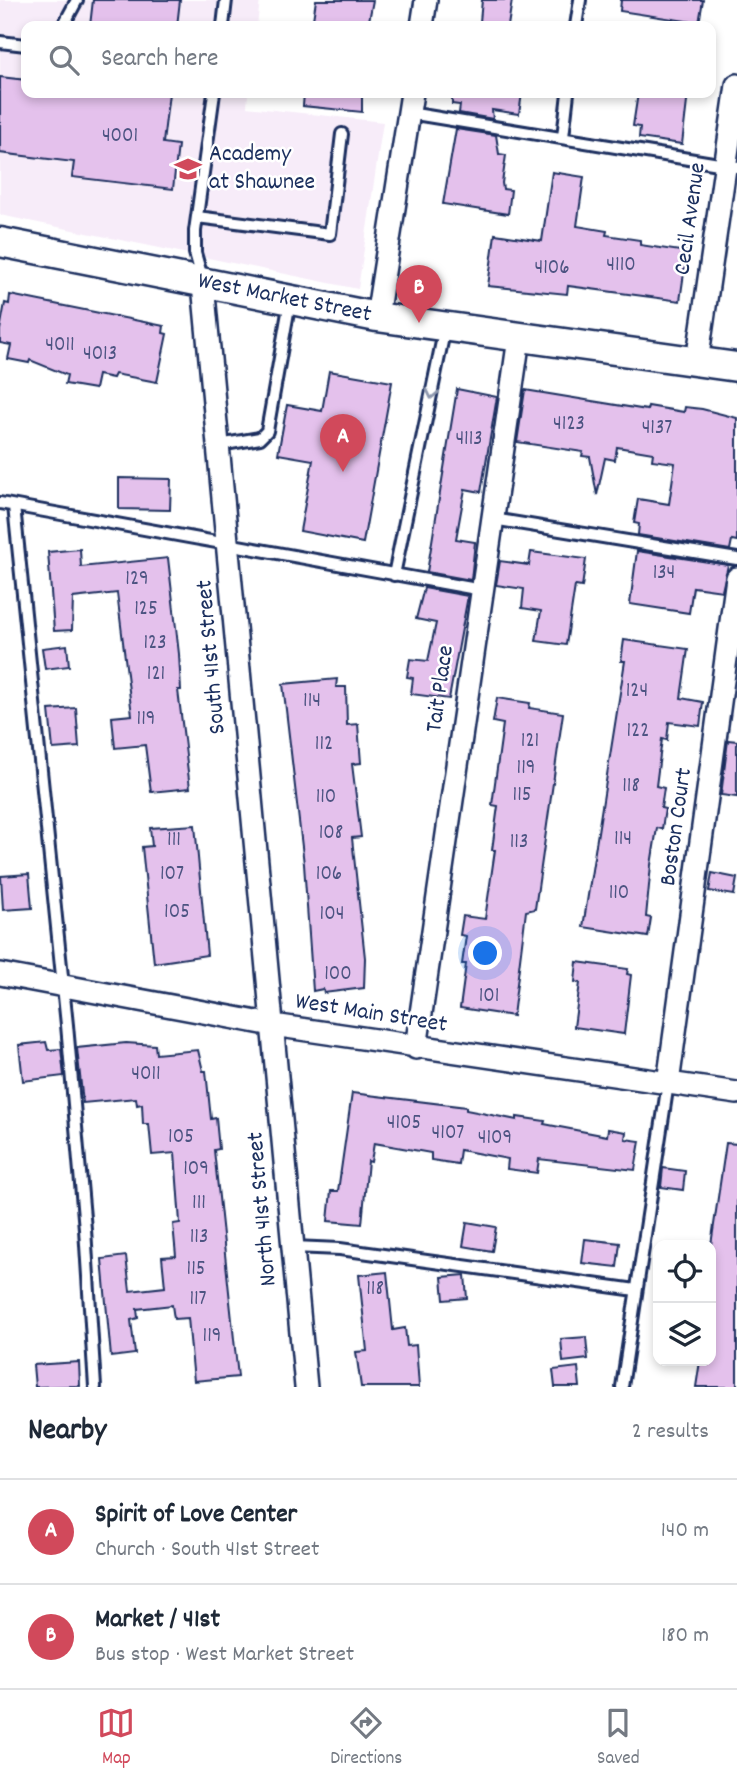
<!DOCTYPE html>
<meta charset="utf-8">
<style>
body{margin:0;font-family:Dekko,sans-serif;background:#f2f2f3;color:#1f2937}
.controls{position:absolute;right:21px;bottom:21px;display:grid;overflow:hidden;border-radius:14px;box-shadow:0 4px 10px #0003}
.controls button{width:63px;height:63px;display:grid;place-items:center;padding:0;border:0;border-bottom:2px solid #e0e1e3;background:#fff;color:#1f2937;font:35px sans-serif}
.you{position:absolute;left:486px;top:954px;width:24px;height:24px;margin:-18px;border:5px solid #fff;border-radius:50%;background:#1a73e8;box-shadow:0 0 0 10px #1a73e833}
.badge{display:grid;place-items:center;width:46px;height:46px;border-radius:50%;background:#d1495b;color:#fff;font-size:23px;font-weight:700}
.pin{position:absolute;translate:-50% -58px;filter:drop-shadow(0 2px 4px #0008)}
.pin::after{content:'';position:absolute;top:37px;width:24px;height:21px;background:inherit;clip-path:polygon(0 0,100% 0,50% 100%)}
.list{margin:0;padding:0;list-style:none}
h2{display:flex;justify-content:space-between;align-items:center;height:91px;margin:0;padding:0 28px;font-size:30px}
h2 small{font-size:23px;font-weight:400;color:#747a83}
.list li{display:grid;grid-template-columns:46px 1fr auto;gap:21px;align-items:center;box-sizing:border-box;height:105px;padding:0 28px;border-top:2px solid #e0e1e3}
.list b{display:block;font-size:26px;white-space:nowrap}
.list p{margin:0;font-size:23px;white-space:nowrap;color:#747a83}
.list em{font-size:23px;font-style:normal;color:#747a83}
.icon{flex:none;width:38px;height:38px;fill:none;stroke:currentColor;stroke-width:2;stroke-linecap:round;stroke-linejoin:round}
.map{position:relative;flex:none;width:737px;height:1387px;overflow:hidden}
.search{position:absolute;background:#fff;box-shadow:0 4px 10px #0003;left:21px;right:21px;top:21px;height:77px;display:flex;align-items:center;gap:18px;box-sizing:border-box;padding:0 24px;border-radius:14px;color:#747a83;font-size:26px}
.sheet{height:301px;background:#fff}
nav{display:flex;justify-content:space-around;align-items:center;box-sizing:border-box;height:98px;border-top:2px solid #e0e1e3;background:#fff;font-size:19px;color:#747a83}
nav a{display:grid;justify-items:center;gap:4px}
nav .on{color:#d1495b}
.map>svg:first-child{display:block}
</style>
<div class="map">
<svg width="737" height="1387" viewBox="0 0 737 1387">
<rect width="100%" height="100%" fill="#fff"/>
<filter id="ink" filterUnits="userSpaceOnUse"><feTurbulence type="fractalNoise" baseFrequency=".0143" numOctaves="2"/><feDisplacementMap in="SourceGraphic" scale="14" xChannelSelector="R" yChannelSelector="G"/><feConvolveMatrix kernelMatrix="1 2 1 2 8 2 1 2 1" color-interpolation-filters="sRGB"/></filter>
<g filter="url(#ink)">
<path fill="#f7ecf9" d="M0,0H260L257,26H26V93H248L247,107L383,122L358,289L0,215Z"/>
<path fill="#e4c1ec" stroke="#1b2f5e" stroke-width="2" d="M93,0H180L177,26H90Z
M316,0H373L368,26H312Z
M482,0H512L508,26L480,22Z
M621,0H703L699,23L620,11Z
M0,77L26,80V93H169L163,143L178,145L173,189L72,177L74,162L0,153Z
M304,93H362V112L303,106Z
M452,93H522L519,114L492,110L493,119L459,113L460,105L452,104Z
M638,93H688L682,144L639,138L640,127L633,126Z
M456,129L496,135L499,154L506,155L502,183L503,189L511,190L508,214L443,204Z
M552,172L584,177L577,226L607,231L606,235L640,240V245L687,252L680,301L568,286L567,294L488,286L495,234L542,241Z
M10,295L164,326L163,333L167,334L157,382L115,374L113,378L98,375L95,389L65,384L67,375L30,360L29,363L8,359L11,345L0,343V330L5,303L9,304Z
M329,371L392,382L363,543L300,531L313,460L278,454L287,405L322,411Z
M457,389L497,397L481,492L465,489L456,539L475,542L471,580L427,572Z
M525,390L647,410L648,406L684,412L685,407L702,409L737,418V541L732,540L730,550L638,535L639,524L634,523L638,499L669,504L675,463L652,460L653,453L617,447L615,460L605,458L597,495L590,457L582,456L583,452L517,442Z
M119,478L171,479L170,510L119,509Z
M80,549L81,567L168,558L179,654L181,690H178L190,788L151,792L145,745L115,748L112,717L132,715L117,593L73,598L72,630L54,631L48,552Z
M637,551L728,565L722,591L693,587L689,613L630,604Z
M531,552L586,559L582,587L575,586L566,645L536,641L541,611L522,608L524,589L496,585L500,561L529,565Z
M424,588L468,596L449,699L411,694L413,678L407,677L410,659L428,661L436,623L416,619Z
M624,640L688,649L681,698L703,702L700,726L669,722L667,740L662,739L656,786L664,788L661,808L665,809L662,829L657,828L651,865L646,917L651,918L648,937L583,927L625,661H621Z
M67,645L69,666L45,669L42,648Z
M337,679L336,687H346L347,725L358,724L361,763L352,764L361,837L352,838L365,958L364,988L324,993L323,989L313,991L304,864L283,684Z
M497,698L530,703L529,708L563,713L535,909L526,911L513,1016L460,1008L466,964H462L466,936L460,935L463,916L485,919L495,850H492L498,806L492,805L503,724L493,722Z
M76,708L79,747L53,749L49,710Z
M728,740L737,741V797L721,795Z
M195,825L207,955L154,963L142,847L152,846L150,828Z
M712,873L737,878L734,895L709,891Z
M29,874L32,908L3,910L1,876Z
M577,962L628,969L627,974L631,975L624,1034L574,1027L580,983L575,982Z
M46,1042L48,1050L61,1049L64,1076L23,1081L19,1045Z
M126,1043L155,1045L156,1054L198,1050L203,1071H206L211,1119L216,1118L217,1129L219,1149L214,1150L238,1377L194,1381L188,1318L174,1319L172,1305L137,1309L138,1318L131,1320L135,1354L111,1357L102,1259L126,1256L130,1291L165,1287L162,1257L176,1256L173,1224L180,1223L175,1153L152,1155L149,1124H143L142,1104L137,1105L136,1098L83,1103L77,1048Z
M352,1093L466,1107V1110L517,1120V1117L545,1121L544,1124L607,1136L608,1129L626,1132L625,1139L640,1141L635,1170L539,1159L537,1173L507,1169L508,1159L460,1150L458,1164L431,1160V1153L374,1143L371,1162L368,1161L362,1224L328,1221L331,1191H338Z
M726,1143L737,1144V1387H696L700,1361H711V1245Z
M663,1168L685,1171L683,1190L661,1187Z
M467,1222L496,1227L492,1251L463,1246Z
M585,1239L620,1243L617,1267L582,1263Z
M387,1272L393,1330L405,1328L407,1346L416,1345L419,1387H361L356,1352L367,1351L359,1275Z
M465,1275L467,1298L444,1300L442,1277Z
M586,1337L588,1359L563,1362L561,1339Z
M79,1362L80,1386L35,1387L33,1365Z
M578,1367L580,1387H555L553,1370Z"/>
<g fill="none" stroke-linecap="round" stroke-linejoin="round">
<defs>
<path id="service" d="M63,26L77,0
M223,26L226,0
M576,26L580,0
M0,42L26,45
M409,113L737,167
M563,137L568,93
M197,217L330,234L342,134
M203,281L195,253V231L214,93
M219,445L260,438L267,431L290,301
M0,503L482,590
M14,506L67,1025L85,1229L95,1387
M493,519L737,559
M394,575L445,327
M293,1247L340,1249L636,1290
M622,1387L668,1083"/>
<path id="minor" d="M422,26L426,0
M203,284L306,1387
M377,317L412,93
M697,362L737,85
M0,974L273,1025L737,1093
M416,1048L519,338
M668,1083L737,578"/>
<g id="tertiary">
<path id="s1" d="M0,242L377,317L737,367"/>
</g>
</defs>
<use href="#service" stroke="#1b2f5e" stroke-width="16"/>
<use href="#minor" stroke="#1b2f5e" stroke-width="26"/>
<use href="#tertiary" stroke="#1b2f5e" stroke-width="33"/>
<use href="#service" stroke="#fff" stroke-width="10"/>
<use href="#minor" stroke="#fff" stroke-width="21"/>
<use href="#tertiary" stroke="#fff" stroke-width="28"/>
</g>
<defs><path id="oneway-chevron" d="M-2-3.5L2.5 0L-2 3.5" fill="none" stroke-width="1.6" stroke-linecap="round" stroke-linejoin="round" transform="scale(1.75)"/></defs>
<use stroke="#8d97ae" href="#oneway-chevron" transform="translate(432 394) rotate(102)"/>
</g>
<defs>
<symbol id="school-bare" viewBox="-9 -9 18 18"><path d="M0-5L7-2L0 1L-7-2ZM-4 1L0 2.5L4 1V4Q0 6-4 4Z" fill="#d1495b" stroke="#fff" stroke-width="2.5" paint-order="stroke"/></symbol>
</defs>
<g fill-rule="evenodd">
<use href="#school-bare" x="169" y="150" width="38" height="38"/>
</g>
<g text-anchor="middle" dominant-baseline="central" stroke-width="5" stroke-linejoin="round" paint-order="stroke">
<g font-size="21" fill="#4d5482">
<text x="120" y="137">4001</text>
<text x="621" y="266">4110</text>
<text x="552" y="269">4106</text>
<text x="60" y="346">4011</text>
<text x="100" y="355">4013</text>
<text x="569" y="425">4123</text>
<text x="657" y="429">4137</text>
<text x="469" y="440">4113</text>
<text x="664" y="574">134</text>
<text x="137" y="580">129</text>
<text x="146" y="610">125</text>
<text x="155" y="644">123</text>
<text x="156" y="675">121</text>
<text x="637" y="692">124</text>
<text x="312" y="702">114</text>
<text x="146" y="720">119</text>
<text x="638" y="732">122</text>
<text x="530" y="742">121</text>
<text x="324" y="745">112</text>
<text x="526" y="769">119</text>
<text x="631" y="787">118</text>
<text x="522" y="796">115</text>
<text x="326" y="798">110</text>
<text x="331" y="834">108</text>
<text x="623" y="840">114</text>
<text x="174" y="841">111</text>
<text x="519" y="843">113</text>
<text x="172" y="875">107</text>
<text x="329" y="875">106</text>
<text x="619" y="894">110</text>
<text x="177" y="913">105</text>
<text x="332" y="915">104</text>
<text x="338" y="975">100</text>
<text x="489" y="997">101</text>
<text x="146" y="1075">4011</text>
<text x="404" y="1124">4105</text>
<text x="448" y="1134">4107</text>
<text x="181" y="1138">105</text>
<text x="495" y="1139">4109</text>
<text x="196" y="1170">109</text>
<text x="199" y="1204">111</text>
<text x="199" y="1238">113</text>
<text x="196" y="1270">115</text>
<text x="375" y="1290">118</text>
<text x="198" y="1300">117</text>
<text x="212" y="1337">119</text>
</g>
<g font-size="24" fill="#1b2f5e" stroke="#fff" text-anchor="start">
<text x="209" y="155">Academy<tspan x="209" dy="28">at Shawnee</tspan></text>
</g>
<g font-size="24" fill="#1b2f5e" stroke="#fff">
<text transform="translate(691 219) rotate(-82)">Cecil Avenue</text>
<text stroke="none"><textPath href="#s1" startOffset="290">West Market Street</textPath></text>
<text transform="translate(212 657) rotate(-95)">South 41st Street</text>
<text transform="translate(441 689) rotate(-82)">Tait Place</text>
<text transform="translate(677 827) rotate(-82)">Boston Court</text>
<text transform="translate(371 1014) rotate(9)">West Main Street</text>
<text transform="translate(263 1209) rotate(-95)">North 41st Street</text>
</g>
</g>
</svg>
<div class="controls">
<button><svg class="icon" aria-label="locate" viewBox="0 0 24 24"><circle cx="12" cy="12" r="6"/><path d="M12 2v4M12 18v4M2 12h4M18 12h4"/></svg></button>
<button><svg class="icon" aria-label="layers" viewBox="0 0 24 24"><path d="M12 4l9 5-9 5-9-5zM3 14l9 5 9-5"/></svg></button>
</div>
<div class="you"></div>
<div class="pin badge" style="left:343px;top:472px">A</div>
<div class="pin badge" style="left:419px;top:323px">B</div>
<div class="search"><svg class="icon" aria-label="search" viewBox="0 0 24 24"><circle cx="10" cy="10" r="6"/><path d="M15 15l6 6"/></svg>Search here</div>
</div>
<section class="sheet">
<h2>Nearby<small>2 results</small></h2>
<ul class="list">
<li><span class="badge">A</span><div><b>Spirit of Love Center</b><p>Church · South 41st Street</p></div><em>140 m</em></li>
<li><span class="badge">B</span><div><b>Market / 41st</b><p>Bus stop · West Market Street</p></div><em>180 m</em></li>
</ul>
</section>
<nav>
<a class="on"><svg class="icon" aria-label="map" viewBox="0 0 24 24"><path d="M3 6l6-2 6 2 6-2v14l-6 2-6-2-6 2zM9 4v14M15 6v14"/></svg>Map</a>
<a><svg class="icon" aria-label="directions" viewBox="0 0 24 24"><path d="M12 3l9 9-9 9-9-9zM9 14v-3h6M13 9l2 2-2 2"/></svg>Directions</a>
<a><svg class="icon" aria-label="saved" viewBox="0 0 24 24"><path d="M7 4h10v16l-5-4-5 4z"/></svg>Saved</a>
</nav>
